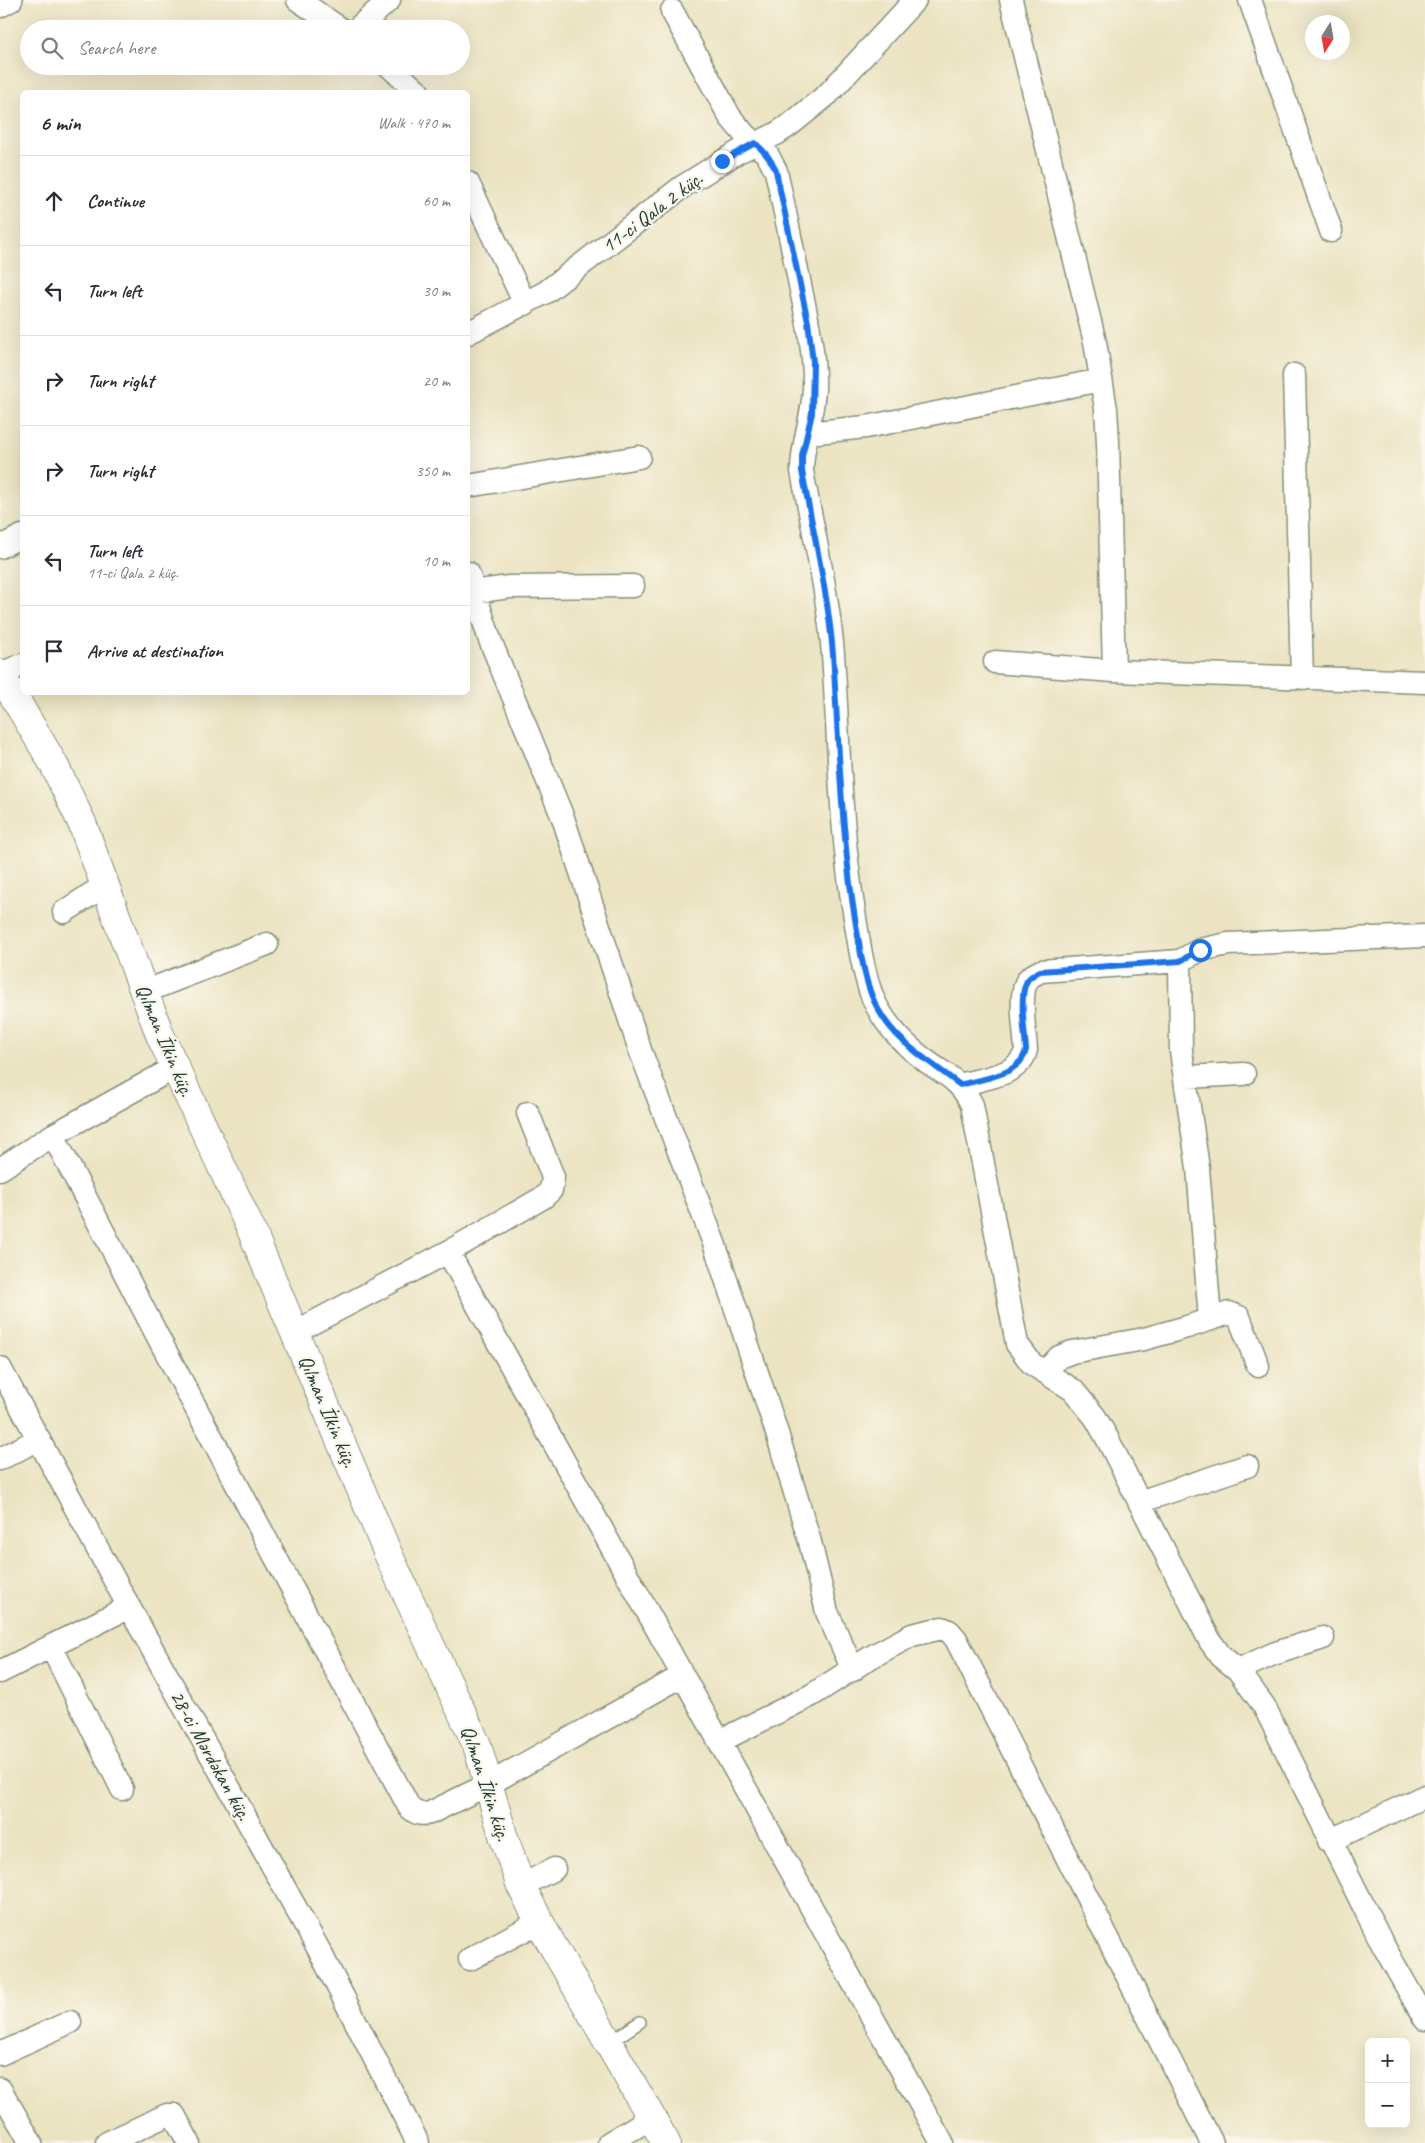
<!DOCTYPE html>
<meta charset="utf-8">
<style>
body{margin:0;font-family:Caveat,sans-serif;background:#f2f2f3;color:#2b2b33}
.controls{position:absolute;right:15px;bottom:15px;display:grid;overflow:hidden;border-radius:8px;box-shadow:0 5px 20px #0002}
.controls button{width:45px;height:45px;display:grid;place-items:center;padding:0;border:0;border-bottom:1px solid #e1e1e2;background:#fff;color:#2b2b33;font:25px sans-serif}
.compass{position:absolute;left:1305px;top:15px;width:45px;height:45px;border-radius:50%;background:#fff;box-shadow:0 5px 20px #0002;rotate:191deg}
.stop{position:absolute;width:15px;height:15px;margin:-11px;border:4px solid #1a73e8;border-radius:50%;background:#fff}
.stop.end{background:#1a73e8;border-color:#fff;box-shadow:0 1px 5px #0008}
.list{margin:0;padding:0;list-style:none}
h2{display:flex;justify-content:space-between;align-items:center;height:65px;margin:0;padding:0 20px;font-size:21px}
h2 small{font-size:16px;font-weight:400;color:#7c7c81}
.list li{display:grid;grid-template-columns:32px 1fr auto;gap:15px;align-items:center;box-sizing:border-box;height:90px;padding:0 20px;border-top:1px solid #e1e1e2}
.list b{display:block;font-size:19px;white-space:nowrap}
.list p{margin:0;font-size:16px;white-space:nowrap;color:#7c7c81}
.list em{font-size:16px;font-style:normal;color:#7c7c81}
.icon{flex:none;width:28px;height:28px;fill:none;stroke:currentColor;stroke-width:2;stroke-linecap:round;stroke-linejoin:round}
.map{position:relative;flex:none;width:1425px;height:2143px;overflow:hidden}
.search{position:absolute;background:#fff;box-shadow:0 5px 20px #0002;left:20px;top:20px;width:450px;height:55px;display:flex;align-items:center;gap:12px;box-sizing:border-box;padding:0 18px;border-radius:28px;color:#7c7c81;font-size:19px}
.panel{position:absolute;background:#fff;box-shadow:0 5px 20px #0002;left:20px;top:90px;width:450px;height:605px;border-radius:8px}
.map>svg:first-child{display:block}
</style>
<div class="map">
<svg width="1425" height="2143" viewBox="0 0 1425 2143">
<rect width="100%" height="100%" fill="#fbf7ec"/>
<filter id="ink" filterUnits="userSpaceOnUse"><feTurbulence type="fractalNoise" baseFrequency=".02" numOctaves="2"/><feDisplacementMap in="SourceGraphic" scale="10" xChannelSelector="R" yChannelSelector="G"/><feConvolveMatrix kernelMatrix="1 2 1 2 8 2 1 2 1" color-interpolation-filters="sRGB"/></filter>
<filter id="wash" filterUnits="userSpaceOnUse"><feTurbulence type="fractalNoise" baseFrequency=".0096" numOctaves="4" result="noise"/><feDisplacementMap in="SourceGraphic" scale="20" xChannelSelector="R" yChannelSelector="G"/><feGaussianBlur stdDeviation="1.12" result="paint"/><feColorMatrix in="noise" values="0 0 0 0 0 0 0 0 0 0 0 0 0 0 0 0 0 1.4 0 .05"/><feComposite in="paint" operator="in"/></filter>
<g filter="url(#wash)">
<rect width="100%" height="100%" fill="#ebe3c1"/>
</g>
<g filter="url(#ink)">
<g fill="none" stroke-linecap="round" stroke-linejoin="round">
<defs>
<path id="lane" d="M609,2043L640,2022"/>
<path id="street" d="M298,0L341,29
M1011,0L1095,342L1106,409L1108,442L1114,671
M1250,0L1331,231
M0,6L11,0
M672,11L730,117L745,135L767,154L776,171C785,211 793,251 801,290C808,322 815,356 814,389C813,417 802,443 802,471C813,531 828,593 833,654C839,742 840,831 855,918C859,944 863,971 872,996C881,1019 901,1042 921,1057C943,1075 959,1077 972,1105L1017,1344L1032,1364L1073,1390L1095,1417L1107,1438L1210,1641L1221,1656L1238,1670L1264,1706L1383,1945L1425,2019
M357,29L389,0
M389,66L418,92
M468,183L525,304
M468,333L546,292L682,187L738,152L776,134L791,124L828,94L915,0
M1294,375L1302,678
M807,433L866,427L1101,380
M468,486L639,457
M0,547L22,536
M468,573L490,640L563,818L640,1050L714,1243L776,1430L810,1542L827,1612L853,1670
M473,592L509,587L633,586
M995,662L1114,671L1425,682
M0,674L22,665
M64,912L105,885
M1180,961L1181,1051L1198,1168L1210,1319
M144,992L267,944
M1186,1077L1244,1074
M960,1085C983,1078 1020,1076 1026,1050C1025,1033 1019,998 1026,983C1028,977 1035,974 1041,971L1180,961L1200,950L1228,944L1425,936
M53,1135L159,1339L409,1807C416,1814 421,1815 430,1813L489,1784L682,1676
M0,1169L53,1135L174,1068
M448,1252L942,2143
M295,1332L448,1252L544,1197L551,1190L553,1177L528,1113
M0,1368L129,1607L319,1950L418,2143
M1045,1372L1059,1357L1072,1352L1144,1339L1187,1327L1229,1313L1239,1317L1258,1366
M0,1459L39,1439
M1139,1502L1247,1466
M51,1646L122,1789
M1238,1670L1273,1654L1323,1638
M0,1672L129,1607
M720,1741L812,1695L871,1657L912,1635L942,1628L949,1631L956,1639L1212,2143
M1329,1841L1425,1796
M521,1886L554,1869
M470,1959L539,1922
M0,2054L70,2022
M0,2089L31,2143
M107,2143L167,2115H174L189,2143
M609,2143L651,2118"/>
<path id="secondary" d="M0,673L53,763L82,823L160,1035L250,1227L389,1556L477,1745L503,1835L521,1886L546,1934L666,2143"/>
</defs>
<use href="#lane" stroke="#85907a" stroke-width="14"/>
<use href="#street" stroke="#85907a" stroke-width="25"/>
<use href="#secondary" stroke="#85907a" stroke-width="30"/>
<use href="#lane" stroke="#fff" stroke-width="11"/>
<use href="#street" stroke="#fff" stroke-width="22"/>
<use href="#secondary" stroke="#fff" stroke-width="28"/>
</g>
</g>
<g fill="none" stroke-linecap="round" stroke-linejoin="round" filter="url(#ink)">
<path stroke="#1a73e8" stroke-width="6" d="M722,161L755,143C765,152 771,159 776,171L808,322L813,362L812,413L802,456V471C813,531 828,593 833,654C839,744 841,835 856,925C861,952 864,984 878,1009C897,1044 930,1061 960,1085C983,1078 1020,1076 1026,1050C1025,1033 1019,998 1026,983C1028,977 1035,974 1040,971L1180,961L1200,950"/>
</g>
<g text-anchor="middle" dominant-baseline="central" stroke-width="4.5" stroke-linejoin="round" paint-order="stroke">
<g font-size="21" fill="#1f3d34" stroke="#fbf7ec">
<text transform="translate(652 212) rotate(-37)">11-ci Qala 2 küç.</text>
<text transform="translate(165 1040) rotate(67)">Qılman İlkin küç.</text>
<text transform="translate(328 1411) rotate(67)">Qılman İlkin küç.</text>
<text transform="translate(211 1755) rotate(61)">28-ci Mərdəkan küç.</text>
<text transform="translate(486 1783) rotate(72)">Qılman İlkin küç.</text>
</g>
</g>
</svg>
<div class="controls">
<button>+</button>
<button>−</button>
</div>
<svg class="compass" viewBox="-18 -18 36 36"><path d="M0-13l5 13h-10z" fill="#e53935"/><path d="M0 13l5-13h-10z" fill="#7c7c81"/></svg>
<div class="stop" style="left:1200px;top:950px"></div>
<div class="stop end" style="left:722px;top:161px"></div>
<div class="search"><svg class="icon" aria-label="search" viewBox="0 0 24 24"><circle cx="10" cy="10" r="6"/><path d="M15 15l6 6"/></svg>Search here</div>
<section class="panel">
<h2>6 min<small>Walk · 470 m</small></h2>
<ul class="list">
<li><svg class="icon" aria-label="ahead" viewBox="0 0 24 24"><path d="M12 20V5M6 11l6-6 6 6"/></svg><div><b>Continue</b></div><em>60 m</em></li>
<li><svg class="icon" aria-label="left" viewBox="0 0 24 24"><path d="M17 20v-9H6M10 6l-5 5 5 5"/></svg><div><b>Turn left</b></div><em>30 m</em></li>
<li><svg class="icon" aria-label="right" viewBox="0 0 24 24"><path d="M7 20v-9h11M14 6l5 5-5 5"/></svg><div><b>Turn right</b></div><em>20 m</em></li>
<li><svg class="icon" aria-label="right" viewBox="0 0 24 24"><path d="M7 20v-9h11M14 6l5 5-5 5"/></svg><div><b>Turn right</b></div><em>350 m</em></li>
<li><svg class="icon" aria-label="left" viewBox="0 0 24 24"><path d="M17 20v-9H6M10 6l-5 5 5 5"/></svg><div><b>Turn left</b><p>11-ci Qala 2 küç.</p></div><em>10 m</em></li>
<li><svg class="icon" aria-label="arrive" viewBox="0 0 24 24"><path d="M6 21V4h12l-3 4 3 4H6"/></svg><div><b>Arrive at destination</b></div></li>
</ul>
</section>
</div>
